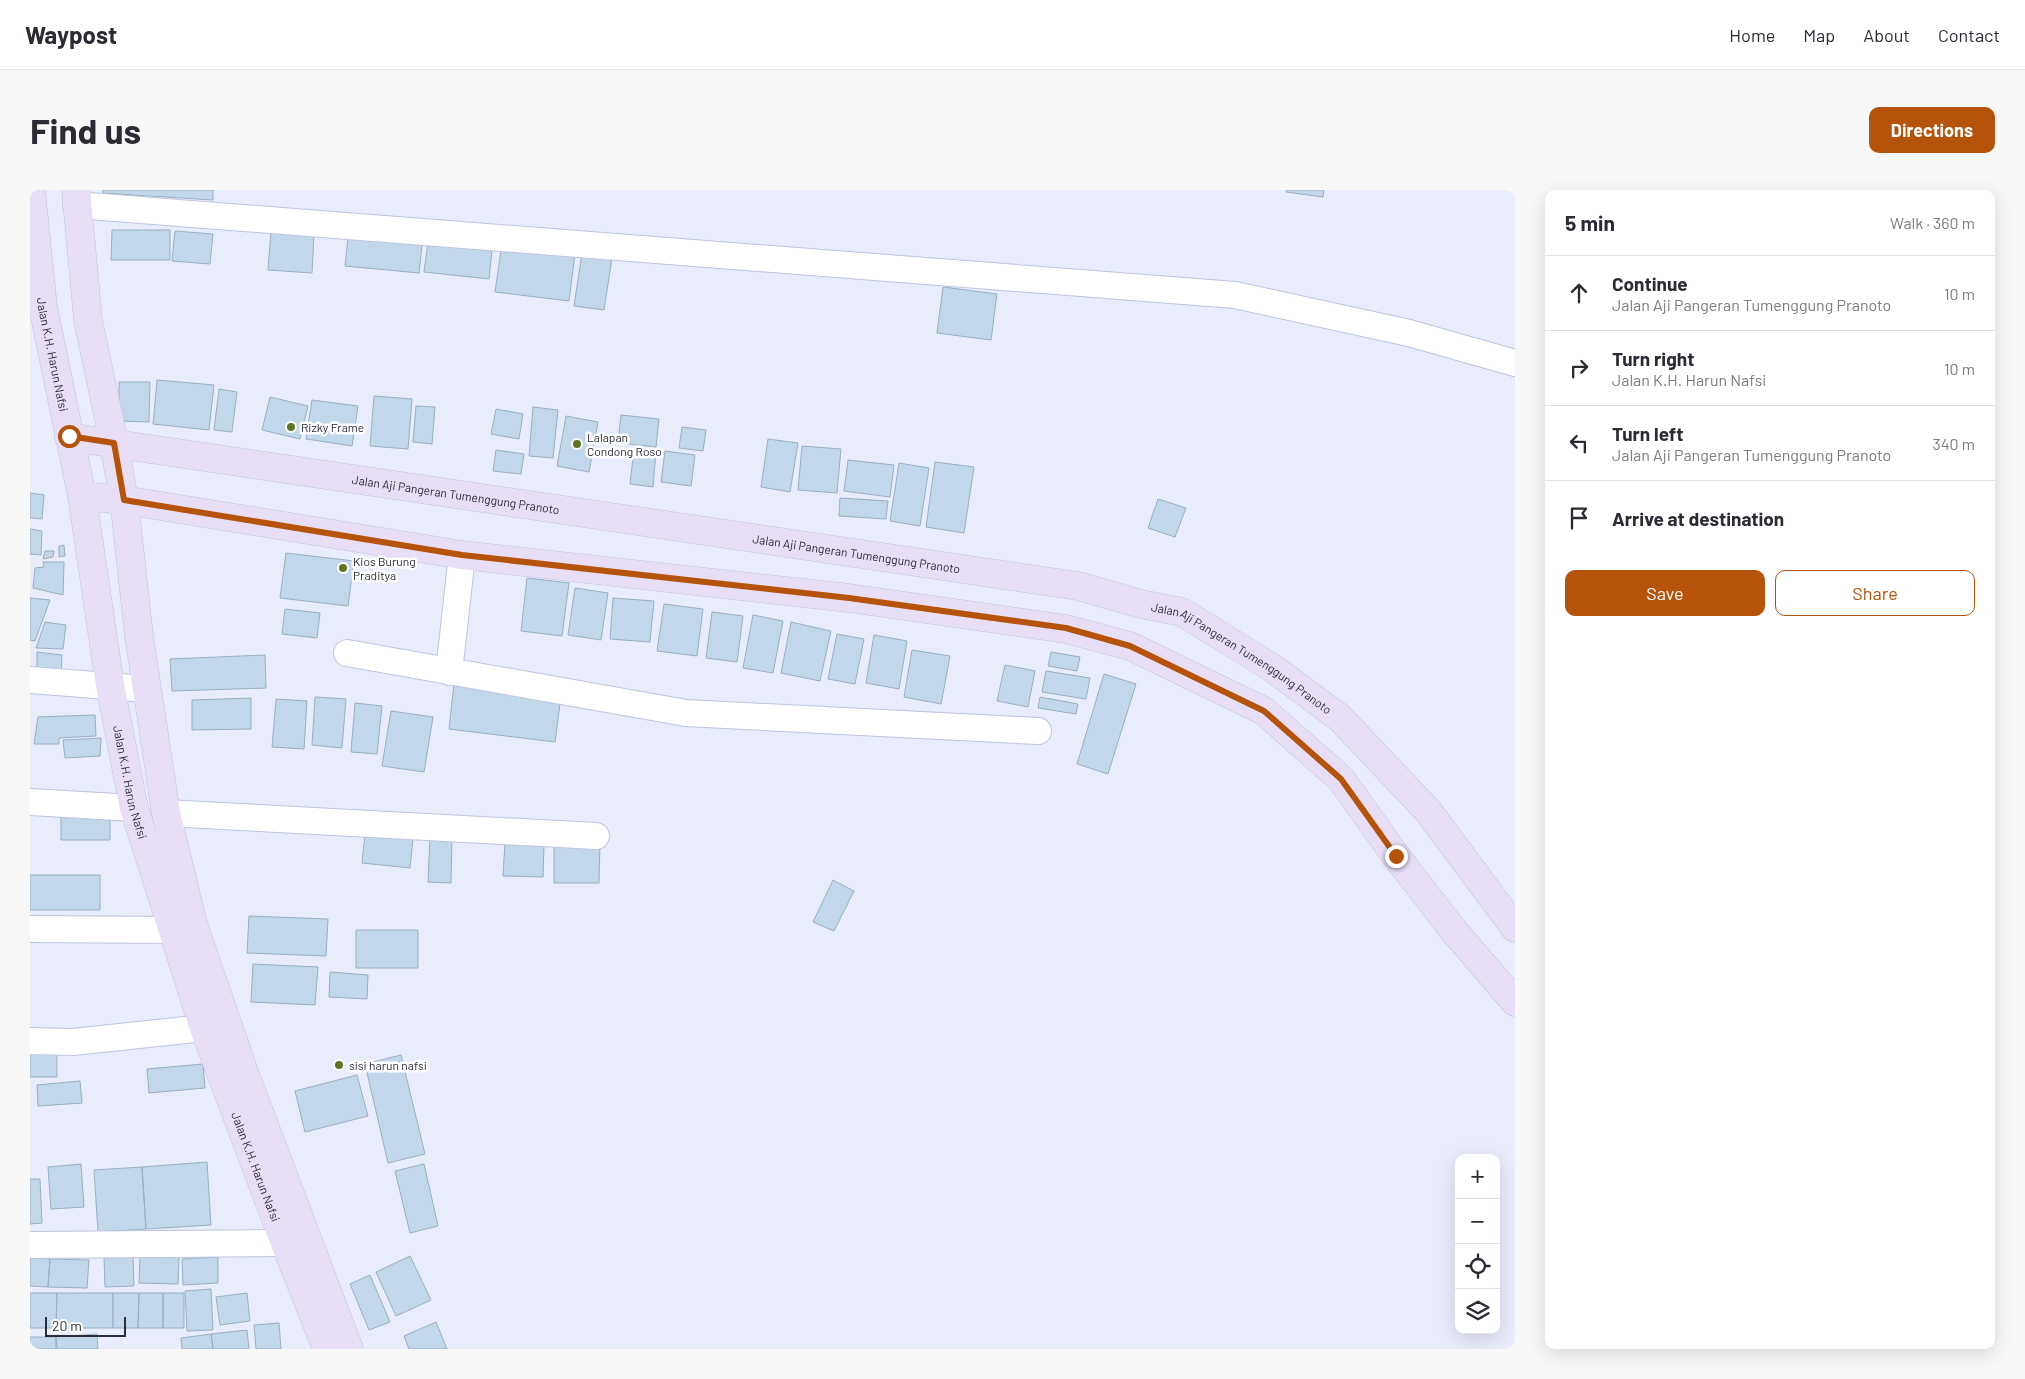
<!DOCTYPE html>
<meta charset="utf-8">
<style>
body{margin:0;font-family:Barlow,sans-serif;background:#f7f7f7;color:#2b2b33}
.controls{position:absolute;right:15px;bottom:15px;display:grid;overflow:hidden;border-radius:10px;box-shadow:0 5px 20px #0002}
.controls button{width:45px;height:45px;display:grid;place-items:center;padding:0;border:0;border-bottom:1px solid #e1e1e2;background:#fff;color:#2b2b33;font:25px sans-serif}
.scale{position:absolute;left:15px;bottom:12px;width:81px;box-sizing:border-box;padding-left:5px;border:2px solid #2b2d37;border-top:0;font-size:14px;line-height:18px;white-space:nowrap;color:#2b2d37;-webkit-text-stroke:4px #fff;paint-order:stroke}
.stop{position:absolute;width:15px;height:15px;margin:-11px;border:4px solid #b45309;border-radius:50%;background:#fff}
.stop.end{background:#b45309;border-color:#fff;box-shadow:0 1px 5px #0008}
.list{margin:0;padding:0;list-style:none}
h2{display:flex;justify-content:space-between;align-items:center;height:65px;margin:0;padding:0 20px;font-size:21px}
h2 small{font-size:16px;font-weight:400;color:#7c7c81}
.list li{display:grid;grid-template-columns:32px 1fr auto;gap:15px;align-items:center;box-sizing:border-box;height:75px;padding:0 20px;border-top:1px solid #e1e1e2}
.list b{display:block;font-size:19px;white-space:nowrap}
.list p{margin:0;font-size:16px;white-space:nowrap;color:#7c7c81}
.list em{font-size:16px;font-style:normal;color:#7c7c81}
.actions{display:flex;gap:10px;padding:15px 20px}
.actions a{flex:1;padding:11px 0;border:1px solid #b45309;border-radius:10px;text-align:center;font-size:18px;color:#b45309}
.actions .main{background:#b45309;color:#fff}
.icon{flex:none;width:28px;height:28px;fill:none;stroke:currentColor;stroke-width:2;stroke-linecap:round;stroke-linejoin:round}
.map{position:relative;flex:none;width:1485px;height:1159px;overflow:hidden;border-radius:10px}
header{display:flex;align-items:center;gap:30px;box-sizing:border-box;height:70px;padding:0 25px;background:#fff;border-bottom:1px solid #e1e1e2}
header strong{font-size:24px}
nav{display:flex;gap:28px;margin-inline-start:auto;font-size:18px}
.intro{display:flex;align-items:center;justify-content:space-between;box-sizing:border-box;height:120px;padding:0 30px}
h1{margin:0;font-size:35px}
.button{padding:12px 22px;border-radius:10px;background:#b45309;color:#fff;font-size:18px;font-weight:700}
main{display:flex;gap:30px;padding:0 30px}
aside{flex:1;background:#fff;border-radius:10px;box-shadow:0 5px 20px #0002}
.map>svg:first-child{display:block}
</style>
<header>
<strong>Waypost</strong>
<nav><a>Home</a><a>Map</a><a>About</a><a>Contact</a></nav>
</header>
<div class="intro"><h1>Find us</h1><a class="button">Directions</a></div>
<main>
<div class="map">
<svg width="1485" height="1159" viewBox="0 0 1485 1159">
<rect width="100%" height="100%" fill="#e8ecfb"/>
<path fill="#c2d8ea" stroke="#99afc0" d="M73,0H183V10L73,3Z
M1257,0H1294L1293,7L1256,2Z
M82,40H140V70H81Z
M145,41L183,44L180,74L142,71Z
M241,41L284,44L282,83L238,80Z
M318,48L392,55L389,83L315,76Z
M398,52L462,60L459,89L394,82Z
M472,54L545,64L539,111L465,102Z
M552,63L582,68L574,120L544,116Z
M913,97L967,104L961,150L907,143Z
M127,190L184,195L179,240L123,234Z
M89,192H120L119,232L89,231Z
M189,199L207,202L202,242L184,240Z
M344,206L382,209L378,259L340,256Z
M240,207L278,216L270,249L232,240Z
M282,210L328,216L322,256L276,249Z
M386,216L405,217L402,254L383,252Z
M503,217L528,220L523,268L499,266Z
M466,219L493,224L489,249L461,244Z
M591,225L629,229L626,257L588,253Z
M536,226L568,232L559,282L527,276Z
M652,237L676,240L673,261L649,258Z
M738,249L768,253L760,302L731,297Z
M772,256L811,259L807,303L768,300Z
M604,259L626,261L623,297L600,294Z
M466,260L494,264L491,284L463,281Z
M635,261L665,265L661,296L631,292Z
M818,270L864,275L860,307L814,301Z
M905,272L944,277L934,343L896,337Z
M869,273L899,278L890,336L860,331Z
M0,303L14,305L12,329L0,328Z
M810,308L858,311L856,329L809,326Z
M1128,309L1156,318L1145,347L1118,338Z
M0,339L12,341L11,365L0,364Z
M34,355L35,366L29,367V356Z
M15,361H24L23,367L13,369Z
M256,363L324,371L318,416L250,408Z
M13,372H34L33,405L3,398L5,378L14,377Z
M497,388L539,393L532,446L491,441Z
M545,398L578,403L571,450L538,445Z
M0,408L20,410L5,451L0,450Z
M583,408L624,411L620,452L580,449Z
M634,414L673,419L667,466L627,461Z
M255,419L290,423L287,448L252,444Z
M682,422L713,426L707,472L676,468Z
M723,425L753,431L743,483L713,478Z
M15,432L36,435L33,459L6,458Z
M761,432L801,441L790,491L751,483Z
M807,444L834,449L825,494L798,489Z
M844,445L877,451L869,499L836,493Z
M882,460L920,466L911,514L874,507Z
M7,462L32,465L31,488L7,487Z
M1021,462L1050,467L1047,481L1018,476Z
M235,465L236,498L142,501L140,469Z
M975,475L1005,481L998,517L967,511Z
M1016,481L1060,488L1056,509L1012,502Z
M1074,484L1106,494L1078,584L1047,574Z
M424,494L531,506L525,552L419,539Z
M285,507L316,509L312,558L282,555Z
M1010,507L1048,514L1046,524L1008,518Z
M221,508V539L162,540V510Z
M246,509L277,511L274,559L242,557Z
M325,513L352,516L347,564L321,562Z
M361,521L403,527L394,582L352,576Z
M65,525L66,546L29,548V554H4L8,527Z
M71,548L70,566L35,568L33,550Z
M31,622H80V650H31Z
M335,644L383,648L380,678L332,673Z
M400,646L422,647L421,693L398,692Z
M524,652H570L569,693H524Z
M475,653L514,655L513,687L473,686Z
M0,685H70V720H0Z
M803,690L824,701L804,741L783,732Z
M219,726L298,729L296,766L217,763Z
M326,740H388V778H326Z
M223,774L288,777L285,815L221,812Z
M300,782L338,785L337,809L299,807Z
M27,856V887H0V857Z
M371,865L395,964L358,973L335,874Z
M173,874L175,898L119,903L117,879Z
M327,885L338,926L275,942L265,901Z
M50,891L52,913L8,916L7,895Z
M177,972L181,1035L116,1039L112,977Z
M51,974L54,1017L21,1019L18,977Z
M394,974L408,1036L380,1043L365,981Z
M112,977L116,1039L68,1042L64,980Z
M0,989H10L12,1033L0,1034Z
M103,1066L104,1096L75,1097L74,1067Z
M110,1066L149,1067L148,1094L109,1093Z
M380,1066L401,1110L366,1126L346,1082Z
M188,1067V1093L153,1095L152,1069Z
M0,1068L20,1069L18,1097L0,1096Z
M20,1069L59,1070L57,1098L18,1097Z
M340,1085L360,1132L339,1140L320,1094Z
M181,1099L183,1140L157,1141L155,1101Z
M0,1103H27L26,1138H0Z
M27,1103H83V1138H26Z
M83,1103H109L108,1138H83Z
M109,1103H133V1138H108Z
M133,1103H154V1138H133Z
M217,1103L220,1131L190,1135L186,1107Z
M406,1132L417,1159H379L374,1146Z
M249,1133L251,1159H226L224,1135Z
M217,1140L219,1159H183L181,1144Z
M67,1144L68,1159H27L26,1147Z
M181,1144L183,1159H152L151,1148Z
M0,1147H26V1159H0Z"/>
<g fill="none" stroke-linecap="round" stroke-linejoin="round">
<defs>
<path id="minor" d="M46,15L1205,105L1379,143L1485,173
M317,463L656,523L1008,541
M419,482L432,365
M0,490L117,499
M0,612L104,618
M136,623L566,646
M0,739L142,740
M0,851L43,852L174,838
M0,1055L255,1053"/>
<g id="secondary">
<path id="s1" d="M1,0L13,117L52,306L80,495L104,618L174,838L255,1053L297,1159"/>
<path d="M46,0L58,130L84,253L94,310L109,446L136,623L163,734L214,882L319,1159"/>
<path id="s2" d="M39,247L1048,396L1111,414L1152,422L1244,479L1310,528L1398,621L1485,738"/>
<path d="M52,306L94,310L432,365L819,408L1036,439L1100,456L1234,521L1311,589L1366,666L1424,741L1485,812"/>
</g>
</defs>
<use href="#minor" stroke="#bec5dd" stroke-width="28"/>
<use href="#secondary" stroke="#bec5dd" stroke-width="29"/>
<use href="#minor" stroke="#fff" stroke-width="26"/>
<use href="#secondary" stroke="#e8def5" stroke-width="28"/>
</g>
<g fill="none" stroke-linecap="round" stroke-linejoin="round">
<path stroke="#b45309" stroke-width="6" d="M39,246L84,253L94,310L432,365L819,408L1036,438L1100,456L1234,521L1311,589L1366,666"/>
</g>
<g fill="#617422" stroke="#fff" stroke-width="2">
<circle cx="261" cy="237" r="5"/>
<circle cx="547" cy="254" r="5"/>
<circle cx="313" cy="378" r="5"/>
<circle cx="309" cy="875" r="5"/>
</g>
<g text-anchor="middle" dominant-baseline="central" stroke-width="5" stroke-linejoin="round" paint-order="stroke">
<g font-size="12" fill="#2b2d37" stroke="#fff">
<text stroke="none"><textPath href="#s1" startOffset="166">Jalan K.H. Harun Nafsi</textPath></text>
<text stroke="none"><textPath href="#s2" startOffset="391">Jalan Aji Pangeran Tumenggung Pranoto</textPath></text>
<text stroke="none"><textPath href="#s2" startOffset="796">Jalan Aji Pangeran Tumenggung Pranoto</textPath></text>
<text stroke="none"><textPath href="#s2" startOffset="1201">Jalan Aji Pangeran Tumenggung Pranoto</textPath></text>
<text stroke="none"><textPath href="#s1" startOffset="601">Jalan K.H. Harun Nafsi</textPath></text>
<text stroke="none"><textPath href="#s1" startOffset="1006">Jalan K.H. Harun Nafsi</textPath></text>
</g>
<g font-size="12" fill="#2b2d37" stroke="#fff" text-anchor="start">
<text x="271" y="237">Rizky Frame</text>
<text x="557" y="247">Lalapan<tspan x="557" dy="14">Condong Roso</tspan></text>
<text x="323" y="371">Kios Burung<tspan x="323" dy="14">Praditya</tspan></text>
<text x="319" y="875">sisi harun nafsi</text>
</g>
</g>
</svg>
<div class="controls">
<button>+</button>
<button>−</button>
<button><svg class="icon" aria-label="locate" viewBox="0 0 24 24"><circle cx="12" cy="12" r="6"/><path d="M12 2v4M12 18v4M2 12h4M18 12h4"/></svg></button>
<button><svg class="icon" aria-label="layers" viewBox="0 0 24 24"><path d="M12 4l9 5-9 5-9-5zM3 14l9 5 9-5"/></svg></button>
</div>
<div class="scale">20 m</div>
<div class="stop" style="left:39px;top:246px"></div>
<div class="stop end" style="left:1366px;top:666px"></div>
</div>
<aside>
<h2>5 min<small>Walk · 360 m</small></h2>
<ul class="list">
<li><svg class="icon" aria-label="ahead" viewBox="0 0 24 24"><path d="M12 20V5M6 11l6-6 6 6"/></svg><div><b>Continue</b><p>Jalan Aji Pangeran Tumenggung Pranoto</p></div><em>10 m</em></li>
<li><svg class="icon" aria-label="right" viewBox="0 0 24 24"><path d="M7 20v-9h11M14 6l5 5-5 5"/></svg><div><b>Turn right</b><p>Jalan K.H. Harun Nafsi</p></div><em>10 m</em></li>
<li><svg class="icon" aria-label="left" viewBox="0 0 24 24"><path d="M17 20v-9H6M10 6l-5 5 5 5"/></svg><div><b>Turn left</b><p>Jalan Aji Pangeran Tumenggung Pranoto</p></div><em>340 m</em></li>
<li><svg class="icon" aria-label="arrive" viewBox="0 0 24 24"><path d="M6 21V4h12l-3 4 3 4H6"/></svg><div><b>Arrive at destination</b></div></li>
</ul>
<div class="actions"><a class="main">Save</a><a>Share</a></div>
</aside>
</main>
